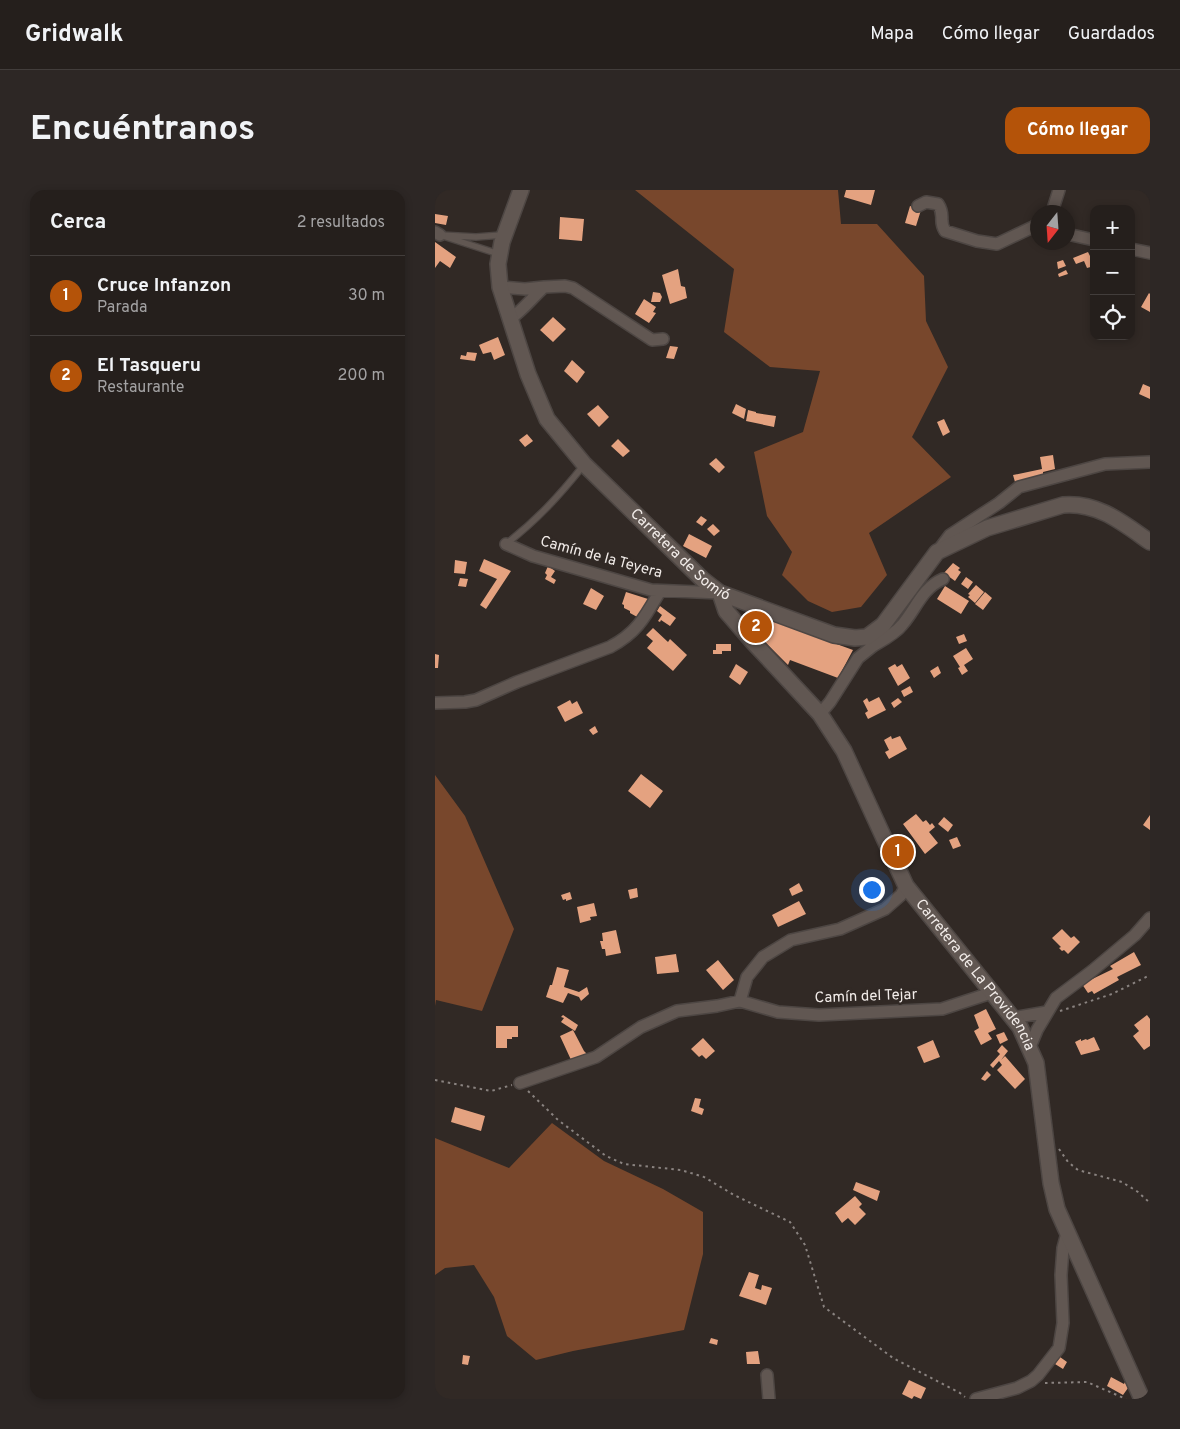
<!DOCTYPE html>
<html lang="es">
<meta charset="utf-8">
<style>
body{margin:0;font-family:Overpass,sans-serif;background:#2d2725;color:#f1f3f6}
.controls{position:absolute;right:15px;top:15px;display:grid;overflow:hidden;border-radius:10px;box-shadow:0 2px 8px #0003}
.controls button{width:45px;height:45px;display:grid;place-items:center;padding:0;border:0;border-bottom:1px solid #423d3b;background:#251f1c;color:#f1f3f6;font:25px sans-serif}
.compass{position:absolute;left:595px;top:15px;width:45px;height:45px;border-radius:50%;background:#251f1c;box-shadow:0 2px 8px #0003;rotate:197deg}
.you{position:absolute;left:436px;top:699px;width:18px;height:18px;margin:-12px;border:4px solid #fff;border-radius:50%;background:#1a73e8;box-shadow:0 0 0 8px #1a73e833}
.badge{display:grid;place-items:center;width:32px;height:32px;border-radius:50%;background:#b45309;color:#fff;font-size:16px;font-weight:700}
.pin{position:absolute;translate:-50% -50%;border:2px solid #fff;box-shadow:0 1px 5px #0006}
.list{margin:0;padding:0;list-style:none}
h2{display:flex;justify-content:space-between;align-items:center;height:65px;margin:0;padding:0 20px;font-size:21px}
h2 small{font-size:16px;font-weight:400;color:#a3a2a3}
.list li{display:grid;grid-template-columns:32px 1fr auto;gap:15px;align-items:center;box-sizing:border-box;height:80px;padding:0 20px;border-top:1px solid #423d3b}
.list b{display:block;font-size:19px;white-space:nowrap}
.list p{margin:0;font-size:16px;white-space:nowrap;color:#a3a2a3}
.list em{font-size:16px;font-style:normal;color:#a3a2a3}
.icon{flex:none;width:28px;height:28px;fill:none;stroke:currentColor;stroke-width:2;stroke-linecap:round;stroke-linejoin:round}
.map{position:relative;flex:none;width:715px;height:1209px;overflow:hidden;border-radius:15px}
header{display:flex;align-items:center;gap:30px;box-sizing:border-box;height:70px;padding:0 25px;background:#251f1c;border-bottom:1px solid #423d3b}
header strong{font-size:24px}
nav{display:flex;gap:28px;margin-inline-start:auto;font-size:18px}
.intro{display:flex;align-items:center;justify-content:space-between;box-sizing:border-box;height:120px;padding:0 30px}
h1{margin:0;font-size:35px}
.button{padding:12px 22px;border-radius:15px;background:#b45309;color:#fff;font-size:18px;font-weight:700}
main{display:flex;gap:30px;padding:0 30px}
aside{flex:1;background:#251f1c;border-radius:15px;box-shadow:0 2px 8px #0003}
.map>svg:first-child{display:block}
</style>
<header>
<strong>Gridwalk</strong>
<nav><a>Mapa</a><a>Cómo llegar</a><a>Guardados</a></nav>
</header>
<div class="intro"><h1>Encuéntranos</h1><a class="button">Cómo llegar</a></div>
<main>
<aside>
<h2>Cerca<small>2 resultados</small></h2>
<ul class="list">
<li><span class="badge">1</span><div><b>Cruce Infanzon</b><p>Parada</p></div><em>30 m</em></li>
<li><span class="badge">2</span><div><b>El Tasqueru</b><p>Restaurante</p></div><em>200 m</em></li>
</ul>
</aside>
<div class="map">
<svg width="715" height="1209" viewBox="0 0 715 1209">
<rect width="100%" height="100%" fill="#312925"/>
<path fill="#78472c" d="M200,0H403L406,34H442L489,86L491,131L513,177L477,247L516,287L434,343L452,385L426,417L397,422L373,411L347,385L357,362L332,326L319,262L368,242L385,181L335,177L289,142L299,79Z
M0,585L30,626L79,739L47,821L1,810L0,816Z
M117,933L169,971L228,999L268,1022V1064L249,1140L138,1161L101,1170L72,1146L59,1107L39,1075L10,1078L0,1085V948L74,978Z"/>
<path fill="#e4a280" d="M411,0H440L436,15L409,7Z
M475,16L486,20L481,36L470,33Z
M0,24L13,26L11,35L0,33Z
M125,27L149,29L147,51L124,49Z
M0,52L21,67L15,78L5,71L0,78Z
M653,62L655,66L659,65V76L652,78L649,71L641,74L638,68Z
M628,70L631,76L623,79L622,72Z
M243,79L246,96L250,97L252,108L235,114L227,85Z
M631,80L633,84L624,87L623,84Z
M218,102L225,103L227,107L225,112H216Z
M714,103L715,104V122L706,117Z
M209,109L221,117L218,122L221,123L214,133L200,124Z
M118,127L131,139L118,152L105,140Z
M63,147L70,165L59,170L56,162L48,164L44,155Z
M235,156L243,157L239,169L231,168Z
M32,162L42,163L40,171L25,169L26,165L31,166Z
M137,170L150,182L142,193L129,181Z
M708,194L715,197V209L704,204Z
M301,214L311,219L309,229L297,223Z
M163,215L174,227L164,237L152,224Z
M313,220L321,222V223L341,226L339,237L311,231Z
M509,229L515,242L508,246L502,232Z
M92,244L98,251L90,257L84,250Z
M183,249L195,261L188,267L176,256Z
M618,265L620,279L608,282V286L580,292L578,285L607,279L605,267Z
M281,268L290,277L284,283L274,274Z
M266,326L272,330L267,336L261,332Z
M278,334L285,341L279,346L272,339Z
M254,344L277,356L271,368L248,356Z
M49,369L76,381L51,419L45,415L62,389L44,381Z
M20,370L32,372L30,384L19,383Z
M518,373L525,378L523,380L526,382L520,391L509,383Z
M113,376L120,381L116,387L121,390L119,394L110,389L112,385L110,383Z
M531,387L538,392L533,399L526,394Z
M25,388L33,389L31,397L23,396Z
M541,395L549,402L540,413L533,407L535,405L533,404Z
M510,396L534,411L526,424L502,409Z
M156,398L169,406L161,420L148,414Z
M191,402L213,409L210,419L204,428L195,423V421L189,418V415L187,414Z
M550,402L557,408L548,420L540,414Z
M225,416L241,428L235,436L226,430L225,432L223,431L227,425L222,421Z
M313,422L330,428L418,460L403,488L355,470L353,475L307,429Z
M218,438L233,452L235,449L252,465L238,481L212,458L218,451L211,445Z
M529,444L532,451L524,454L521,447Z
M281,454H296V461H287V464H278V460H281Z
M531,458L538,469L529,475L533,481L527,485L523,478L525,477L518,466Z
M0,464L4,465L3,478H0Z
M301,474L313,482L305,495L294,487Z
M460,474L462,477L467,474L475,488L463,496L453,478Z
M503,476L506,483L499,488L495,481Z
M475,496L478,502L469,507L466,501Z
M444,507L451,520L433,529L430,523L433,521L428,511L432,508L434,512Z
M463,508L467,512L459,518L456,513Z
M135,510L137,514L142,511L148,523L130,532L122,517Z
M160,536L163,542L158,545L154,540Z
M456,546L457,549L465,546L472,559L454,569L450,562L454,560L449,550Z
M206,584L228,601L215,618L193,601Z
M481,624L488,632L491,630L495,635L497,633L500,637L494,642L503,653L490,664L468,634Z
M715,625V640L708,635Z
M509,627L518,635L513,642L503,634Z
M522,647L526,656L518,659L514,650Z
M364,693L368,701L357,706L354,699Z
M202,698L203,707L195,709L193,700Z
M135,702L137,709L131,711V709L128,710L126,705Z
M364,711L371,724L343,737L337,725Z
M159,713L162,726L155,727L156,730L145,733L142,717Z
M627,739L636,748L639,746L645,752L633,764L629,760L627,761L624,758L626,757L617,748Z
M181,740L186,763L171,766L170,759H167L165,751H168L167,743Z
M699,762L706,775L682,787L684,790L659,804L657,801L653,803L647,794L678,779L675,776Z
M241,764L244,782L222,784L220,767Z
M283,770L299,790L288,800L271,780Z
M122,777L134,780L129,797L144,802L152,797L154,804L146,811L144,807L133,803L128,813L111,807L115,795H117Z
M551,819L561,839L553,843L557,849L546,855L539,841L544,838L539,825Z
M128,825L143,835L140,841L126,832L129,828L126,827Z
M712,825L715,829V856L709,860L698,846L704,841L699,835Z
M61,836H83V847H77V849H72V858H61Z
M138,840L149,861L154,866L137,872L125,846Z
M569,842L573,850L565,854L561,845Z
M659,847L665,860L646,865L640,852L646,849V851L651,849L652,850Z
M268,848L280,861L271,869L267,865L264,867L256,859Z
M498,850L505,867L489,873L482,857Z
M567,855L573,861L566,870L570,866L590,889L580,899L562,880L567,875L564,871L558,878L555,875L565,864L562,861Z
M552,881L556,885L550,891L546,889Z
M260,908L266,909L264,917L269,919L267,925L256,921Z
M20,917L50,926L46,941L16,932Z
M421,992L445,1001L442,1011L418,1000Z
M420,1006L427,1014L424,1017L431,1024L420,1035L413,1028L407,1033L400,1023Z
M314,1082L324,1085L320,1098L326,1100L327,1095L337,1098L331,1115L304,1106Z
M276,1148L283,1150L282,1155L274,1153Z
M323,1161L325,1174H312L311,1162Z
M28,1165L35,1166L33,1175L27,1174Z
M625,1167L632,1172L628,1179L620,1174Z
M676,1187L689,1194L690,1192L693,1198L688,1205L672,1196Z
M474,1190L491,1198L486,1209L479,1206L477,1209L467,1204Z"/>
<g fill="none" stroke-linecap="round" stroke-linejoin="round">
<defs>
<path id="lane" d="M64,64L5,45L41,47L67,45
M71,354C102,330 124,306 148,276"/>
<path id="street" d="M483,16L491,12L503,14C511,26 503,30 510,41L542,51L562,54L602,35
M617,22L624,0
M0,42L5,45
M632,44L659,50
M696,59L715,63
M65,97L90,99L109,97
M74,130C87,121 97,108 109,97L130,96L138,98L217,150L228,149
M71,354L98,366L216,400L285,403
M503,361L515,345L564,313L584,297L670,274L715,272
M438,456C448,450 460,444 467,435C481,419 487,398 508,389
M0,513L30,512L41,510L82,492L175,457C202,443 210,427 225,401
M385,524L395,512L423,468L438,456L435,451
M305,811L343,822L384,825L507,819L556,803
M577,828L612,822
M595,857L602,840L621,808L657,781L700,745L715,728
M85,893L161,867L206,837L242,821L282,816L305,811L312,787L328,767L356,750L405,739L450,719L466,705L471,696
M332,1185L334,1209
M541,1209L582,1198L596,1191L603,1185L624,1158L628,1133L626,1085L628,1058L632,1043"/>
<g id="secondary">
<path id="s1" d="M86,0L67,52L63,74L65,97L93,184L112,229L149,274L267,389L285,403L399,445L420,448L432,447L448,435L502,362L552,338L628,315C663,312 688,333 715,352"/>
<path id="s2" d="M285,403L291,421L318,452L385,524L409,561L471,696L585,837L601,873L616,993L622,1019L707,1209"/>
</g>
</defs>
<use href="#lane" stroke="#4d4643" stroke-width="8"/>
<use href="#street" stroke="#4d4643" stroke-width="14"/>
<use href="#secondary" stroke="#4d4643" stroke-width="18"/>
<path stroke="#8a8380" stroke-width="2" stroke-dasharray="2.5 4" stroke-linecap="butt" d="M625,821L677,804L715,785
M0,890L56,901L77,895
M93,901L123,930L171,966L189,974L246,980L269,987L299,1005L355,1032L370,1055L389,1117L458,1168L525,1203L530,1207
M624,959L633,972L643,980L687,992L703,1002L715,1013
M610,1193L652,1192L691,1209"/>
<use href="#lane" stroke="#615752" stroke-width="5.5"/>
<use href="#street" stroke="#615752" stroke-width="11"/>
<use href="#secondary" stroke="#615752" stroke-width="15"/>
</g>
<g text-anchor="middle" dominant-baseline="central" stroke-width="5" stroke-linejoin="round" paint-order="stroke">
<g font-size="15" fill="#f2ece9" stroke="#312925">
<text stroke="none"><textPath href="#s1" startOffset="432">Carretera de Somió</textPath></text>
<text transform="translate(166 368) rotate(15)">Camín de la Teyera</text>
<text stroke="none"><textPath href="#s2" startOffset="464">Carretera de La Providencia</textPath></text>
<text transform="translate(431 807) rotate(-2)">Camín del Tejar</text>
</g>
</g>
</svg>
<div class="controls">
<button>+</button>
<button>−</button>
<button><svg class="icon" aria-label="locate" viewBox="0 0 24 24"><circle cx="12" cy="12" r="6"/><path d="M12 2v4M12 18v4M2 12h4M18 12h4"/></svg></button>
</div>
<svg class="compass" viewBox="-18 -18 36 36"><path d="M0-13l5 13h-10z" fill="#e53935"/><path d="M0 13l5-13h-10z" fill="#a3a2a3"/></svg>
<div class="you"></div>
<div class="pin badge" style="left:463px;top:662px">1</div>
<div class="pin badge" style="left:321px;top:437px">2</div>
</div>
</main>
